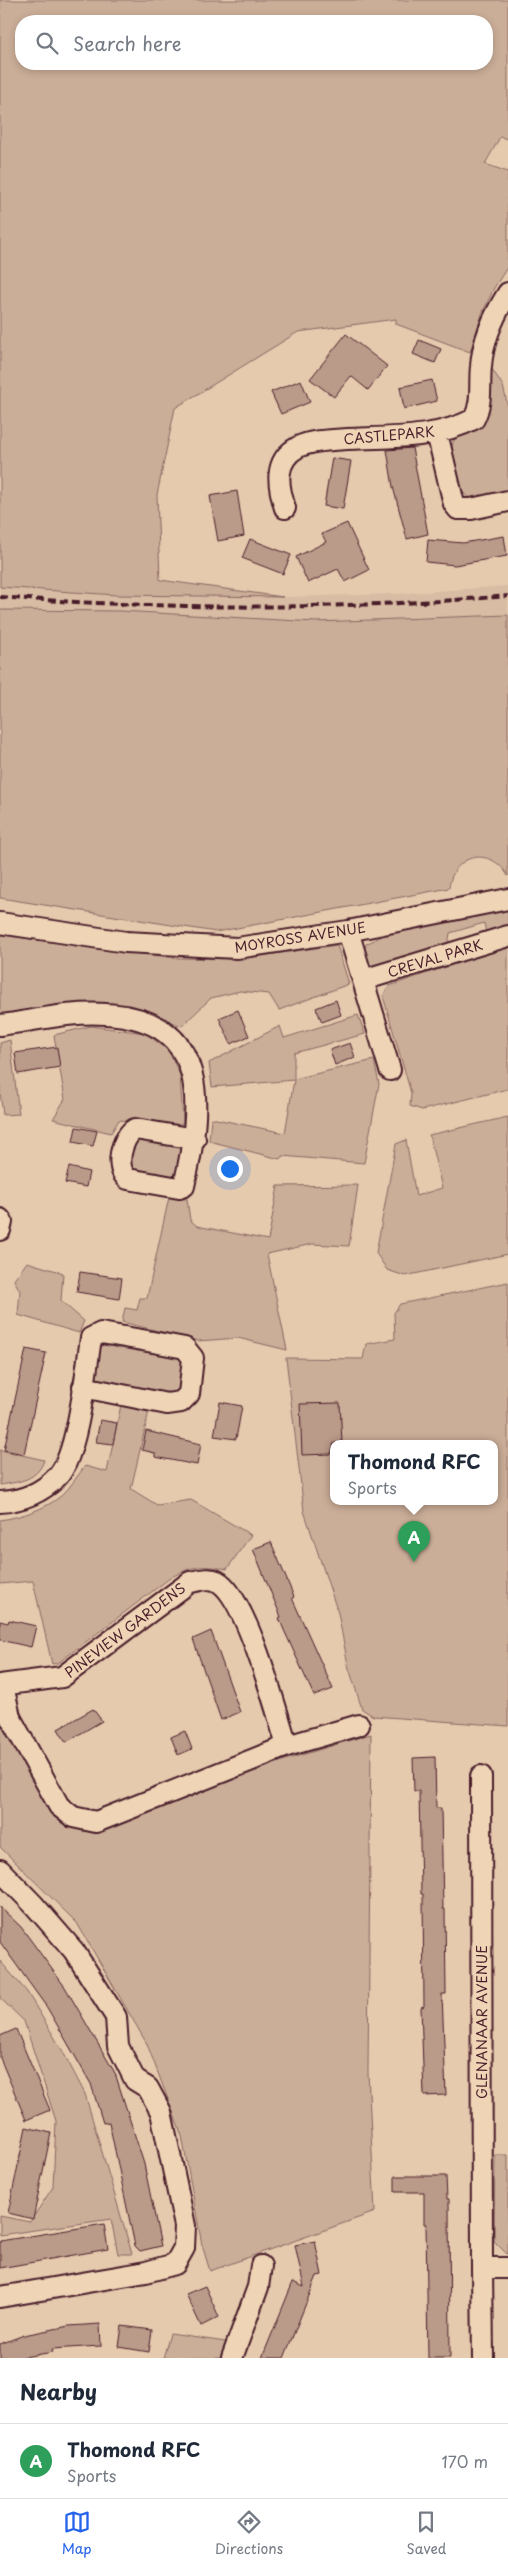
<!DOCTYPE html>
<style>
body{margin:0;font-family:"Playpen Sans",sans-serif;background:#f2f2f3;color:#1f2937}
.you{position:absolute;left:229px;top:1168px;width:18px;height:18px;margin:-12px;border:4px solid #fff;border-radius:50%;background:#1a73e8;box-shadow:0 0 0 8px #1a73e833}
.badge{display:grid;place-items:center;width:32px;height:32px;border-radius:50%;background:#2563eb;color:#fff;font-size:16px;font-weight:700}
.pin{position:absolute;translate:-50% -41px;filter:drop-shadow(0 1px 2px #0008)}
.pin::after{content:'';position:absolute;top:26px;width:18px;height:15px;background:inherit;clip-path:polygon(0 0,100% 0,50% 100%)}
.popup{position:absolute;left:330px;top:1440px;width:168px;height:65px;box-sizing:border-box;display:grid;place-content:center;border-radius:10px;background:#fff;filter:drop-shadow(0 1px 4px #0005);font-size:16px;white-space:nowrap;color:#747a83}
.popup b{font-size:19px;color:#1f2937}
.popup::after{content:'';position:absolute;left:50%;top:100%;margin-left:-10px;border:10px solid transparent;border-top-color:#fff}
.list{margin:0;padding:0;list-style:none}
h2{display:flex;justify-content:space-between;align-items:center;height:65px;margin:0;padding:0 20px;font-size:21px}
h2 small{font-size:16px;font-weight:400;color:#747a83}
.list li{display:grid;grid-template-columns:32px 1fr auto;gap:15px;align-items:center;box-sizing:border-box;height:75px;padding:0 20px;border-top:1px solid #e0e1e3}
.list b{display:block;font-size:19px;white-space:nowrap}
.list p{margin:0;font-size:16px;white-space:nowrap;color:#747a83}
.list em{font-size:16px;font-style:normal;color:#747a83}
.icon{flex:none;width:28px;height:28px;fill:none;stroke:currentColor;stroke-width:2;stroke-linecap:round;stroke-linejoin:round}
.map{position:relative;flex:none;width:508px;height:2358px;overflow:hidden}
.search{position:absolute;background:#fff;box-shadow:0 2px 8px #0003;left:15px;right:15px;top:15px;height:55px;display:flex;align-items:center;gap:12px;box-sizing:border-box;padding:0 18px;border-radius:20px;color:#747a83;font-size:19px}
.sheet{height:140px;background:#fff}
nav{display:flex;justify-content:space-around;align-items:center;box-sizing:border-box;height:70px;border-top:1px solid #e0e1e3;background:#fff;font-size:14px;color:#747a83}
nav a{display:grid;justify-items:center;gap:2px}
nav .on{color:#2563eb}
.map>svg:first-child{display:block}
</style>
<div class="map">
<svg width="508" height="2358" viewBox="0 0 508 2358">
<rect width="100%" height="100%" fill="#e5caae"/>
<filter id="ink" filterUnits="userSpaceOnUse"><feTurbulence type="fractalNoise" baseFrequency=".02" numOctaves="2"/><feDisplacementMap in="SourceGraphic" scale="10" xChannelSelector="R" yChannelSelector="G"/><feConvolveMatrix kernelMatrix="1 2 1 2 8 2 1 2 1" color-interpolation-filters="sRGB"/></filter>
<g filter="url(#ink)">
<path fill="#d8bca3" d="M508,586V615L316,622L120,611L0,610V587L116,595L283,597L395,594Z"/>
<path fill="#cbae98" stroke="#8a6662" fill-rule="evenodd" d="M0,0H508V139L500,137L485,164L508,172V266L494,288L482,314L470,352L396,324V319L298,332L175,408L157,495L160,580L283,597L116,595L0,587ZM487,21V64H21V21Z
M490,365L493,366L492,369L503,386L508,407V494C478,501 462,507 454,471C452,460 449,451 454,440L482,420L487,412Z
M0,610L120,611L316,622L508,615V876C491,846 453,853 449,888L216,932L0,898Z
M508,909V926L486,933L484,923L450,933L448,946L373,967L363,957L366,944L384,935Z
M0,935L176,958L240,959L337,945L349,984L279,1010L269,994L240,991L211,998L182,1026L112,1003L65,1006L0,1016Z
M508,946V1089L422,1110L410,1106L411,1093L383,996L389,986Z
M358,1015L365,1034L294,1053V1079L374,1060L379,1084L364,1163L282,1156L280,1159L209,1141L211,1118L285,1133L294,1080L212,1087L209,1063L280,1026L284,1038Z
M91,1026L145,1033L168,1050L180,1075L183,1123L174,1126L119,1120L111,1133L53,1119L65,1099L54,1035Z
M10,1040L19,1114L3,1115L0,1092V1043Z
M508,1117V1254L405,1276L387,1270L376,1253L396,1144L406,1140L416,1196L442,1188L429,1135Z
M141,1138L182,1145L184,1151L175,1180L131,1172L127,1164L133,1141Z
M358,1185L349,1246L312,1244L267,1254L287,1350L238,1338L198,1341L122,1322L125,1308L137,1310L140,1298H147L169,1197L187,1199L190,1220L197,1226L268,1240L278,1186Z
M27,1262L63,1273L61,1301L84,1321L79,1333L18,1315L20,1291L14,1280Z
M508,1282V1726L373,1716L362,1709L348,1665L338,1613L304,1511L286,1358L363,1359L366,1344L395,1339L394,1313L400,1304ZM334,1443H494V1501H334Z
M107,1340L182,1354L186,1361L181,1389L171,1397L97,1382C92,1369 97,1349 107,1340Z
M121,1405L149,1411L131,1489L157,1505L191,1500L251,1535L227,1569C201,1565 193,1565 170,1578L58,1663L52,1664L33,1581L0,1584V1520C21,1517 45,1509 61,1496C70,1488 78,1475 85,1466L107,1472Z
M0,1450L44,1460C38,1480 19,1482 0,1485Z
M0,1718L49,1811L81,1826L103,1830L285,1760L371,1734L368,2073L375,2212L210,2271L202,2245L182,2136L147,2044L77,1923L0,1847Z
M0,1961L27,1992L62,2050L85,2094L132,2254H118L111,2219L0,2235V2216L30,2222L53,2187L56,2121L24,2021L0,1998Z
M495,2155H508V2255L494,2241Z
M170,2334L226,2342L221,2358H163Z"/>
<path fill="#ba9a89" stroke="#4a1f2b" d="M346,334L387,366L368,390L351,376L334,397L310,379Z
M419,340L441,349L435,363L413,354Z
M301,380L310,402L281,414L271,392Z
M432,380L437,401L404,409L400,387Z
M412,448L428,534L407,539L393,487L387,450Z
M332,458L351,461L343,509L324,506Z
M237,491L244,536L218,541L210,496Z
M347,523L369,570L345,582L338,569L308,583L296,557L326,542L322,534Z
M504,536L507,556L455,565L426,562L428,540L463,543Z
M250,539L291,555L283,574L242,558Z
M336,1000L341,1015L322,1022L316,1008Z
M238,1010L249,1036L231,1044L219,1018Z
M350,1043L355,1057L335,1065L330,1050Z
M57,1047L60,1067L18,1074L15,1053Z
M76,1127L97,1131L93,1146L73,1142Z
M69,1167L89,1172L86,1187L65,1183Z
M80,1272L122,1278L119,1299L77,1292Z
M26,1349L46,1353L24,1454L4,1450Z
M220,1402L242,1406L236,1439L214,1436Z
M340,1403L342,1443H334L331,1454L302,1455L300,1404Z
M100,1420L117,1423L113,1444L96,1442Z
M146,1431L201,1444L197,1465L155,1457V1453L142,1450Z
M271,1542L294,1597L292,1598L333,1689L314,1696L284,1630L279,1618L281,1617L253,1549Z
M9,1620L36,1626L31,1647L0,1640V1621L8,1623Z
M211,1631L240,1712L221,1720L193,1639Z
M93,1709L102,1721L66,1742L58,1729Z
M185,1731L192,1749L178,1755L171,1737Z
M435,1757L436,1808H441L443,1909H445L446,1994H442L446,2095L424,2096L421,2007L424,2006L423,1894H421L419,1791H414L413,1758Z
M0,1907L21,1927L65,1987L115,2073L144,2164L161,2246L140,2251L135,2246L109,2122L103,2123L91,2084L48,2009L0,1942Z
M16,2029L50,2110L26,2120L0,2058V2036Z
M26,2127L51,2133L33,2219L8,2213Z
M395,2176H446L447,2199H449L450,2358H428L426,2224H424V2192H395Z
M104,2224L108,2249L0,2268V2241Z
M315,2241L322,2275L317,2276L284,2358H262L293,2282L304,2287L295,2245Z
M205,2286L219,2317L201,2326L186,2294Z
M100,2324L101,2346L52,2349L53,2352L18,2358H0V2344L24,2335L69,2326Z
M122,2326L152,2330L149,2352L119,2347Z"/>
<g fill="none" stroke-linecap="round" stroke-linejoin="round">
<defs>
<path id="minor" d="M437,433L454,504L458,509H471L508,501
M285,508C278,486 273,461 298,447C312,440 332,440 347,439C389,437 436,439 474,419C483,402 479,384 481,366C483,340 494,315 508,293
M0,923L126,942L237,948L348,931L508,899
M348,931L390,1070
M363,980L508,936
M0,1025C34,1021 71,1011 106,1014C212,1020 202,1108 184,1186L179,1188L128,1179C114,1169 121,1137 135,1129L195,1139
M0,1219L2,1222L0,1230
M0,1502C22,1501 43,1492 58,1476C78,1454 86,1370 91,1338L101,1333L142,1340L185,1348L193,1358L189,1394L181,1402L167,1404L83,1387
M0,1685L62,1677L190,1582C198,1581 209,1577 217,1581C246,1595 277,1713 287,1746
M3,1686L10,1717L59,1806L73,1817L96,1822L287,1746L359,1725
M481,1776L482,2268H508
M0,1870L34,1905L74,1951L116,2017L118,2046L135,2080L148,2088L161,2112L185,2226L184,2248L175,2264L146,2272L0,2297
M482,2268L483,2358
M232,2358L258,2287L261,2266"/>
</defs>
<use href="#minor" stroke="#4a1f2b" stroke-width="24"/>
<use href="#minor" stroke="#efd5b6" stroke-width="20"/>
<path stroke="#4a1f2b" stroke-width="4" stroke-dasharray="8 4" stroke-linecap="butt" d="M0,597C169,610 339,610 508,596"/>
</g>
</g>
<g text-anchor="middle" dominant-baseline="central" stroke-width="4" stroke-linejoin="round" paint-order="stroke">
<g font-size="14" fill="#4a1f2b" stroke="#efd5b6">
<text transform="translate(389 435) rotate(-5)">CASTLEPARK</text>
<text transform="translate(300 937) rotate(-9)">MOYROSS AVENUE</text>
<text transform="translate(435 958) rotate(-17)">CREVAL PARK</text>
<text transform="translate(125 1630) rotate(-37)">PINEVIEW GARDENS</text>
<text transform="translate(481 2022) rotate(-90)">GLENANAAR AVENUE</text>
</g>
</g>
</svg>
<div class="you"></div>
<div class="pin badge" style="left:414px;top:1562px;background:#2e9e5b">A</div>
<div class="popup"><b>Thomond RFC</b>Sports</div>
<div class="search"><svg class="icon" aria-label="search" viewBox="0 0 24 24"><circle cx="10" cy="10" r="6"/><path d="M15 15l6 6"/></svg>Search here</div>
</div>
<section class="sheet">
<h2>Nearby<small></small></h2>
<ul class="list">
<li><span class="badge" style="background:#2e9e5b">A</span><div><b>Thomond RFC</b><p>Sports</p></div><em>170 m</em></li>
</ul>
</section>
<nav>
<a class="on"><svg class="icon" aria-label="map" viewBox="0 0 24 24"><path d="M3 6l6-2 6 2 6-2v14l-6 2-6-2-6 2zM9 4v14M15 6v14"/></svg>Map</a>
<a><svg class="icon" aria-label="directions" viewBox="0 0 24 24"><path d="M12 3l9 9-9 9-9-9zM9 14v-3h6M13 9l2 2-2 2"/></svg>Directions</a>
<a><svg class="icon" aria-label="saved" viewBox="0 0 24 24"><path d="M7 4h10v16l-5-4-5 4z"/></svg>Saved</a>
</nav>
